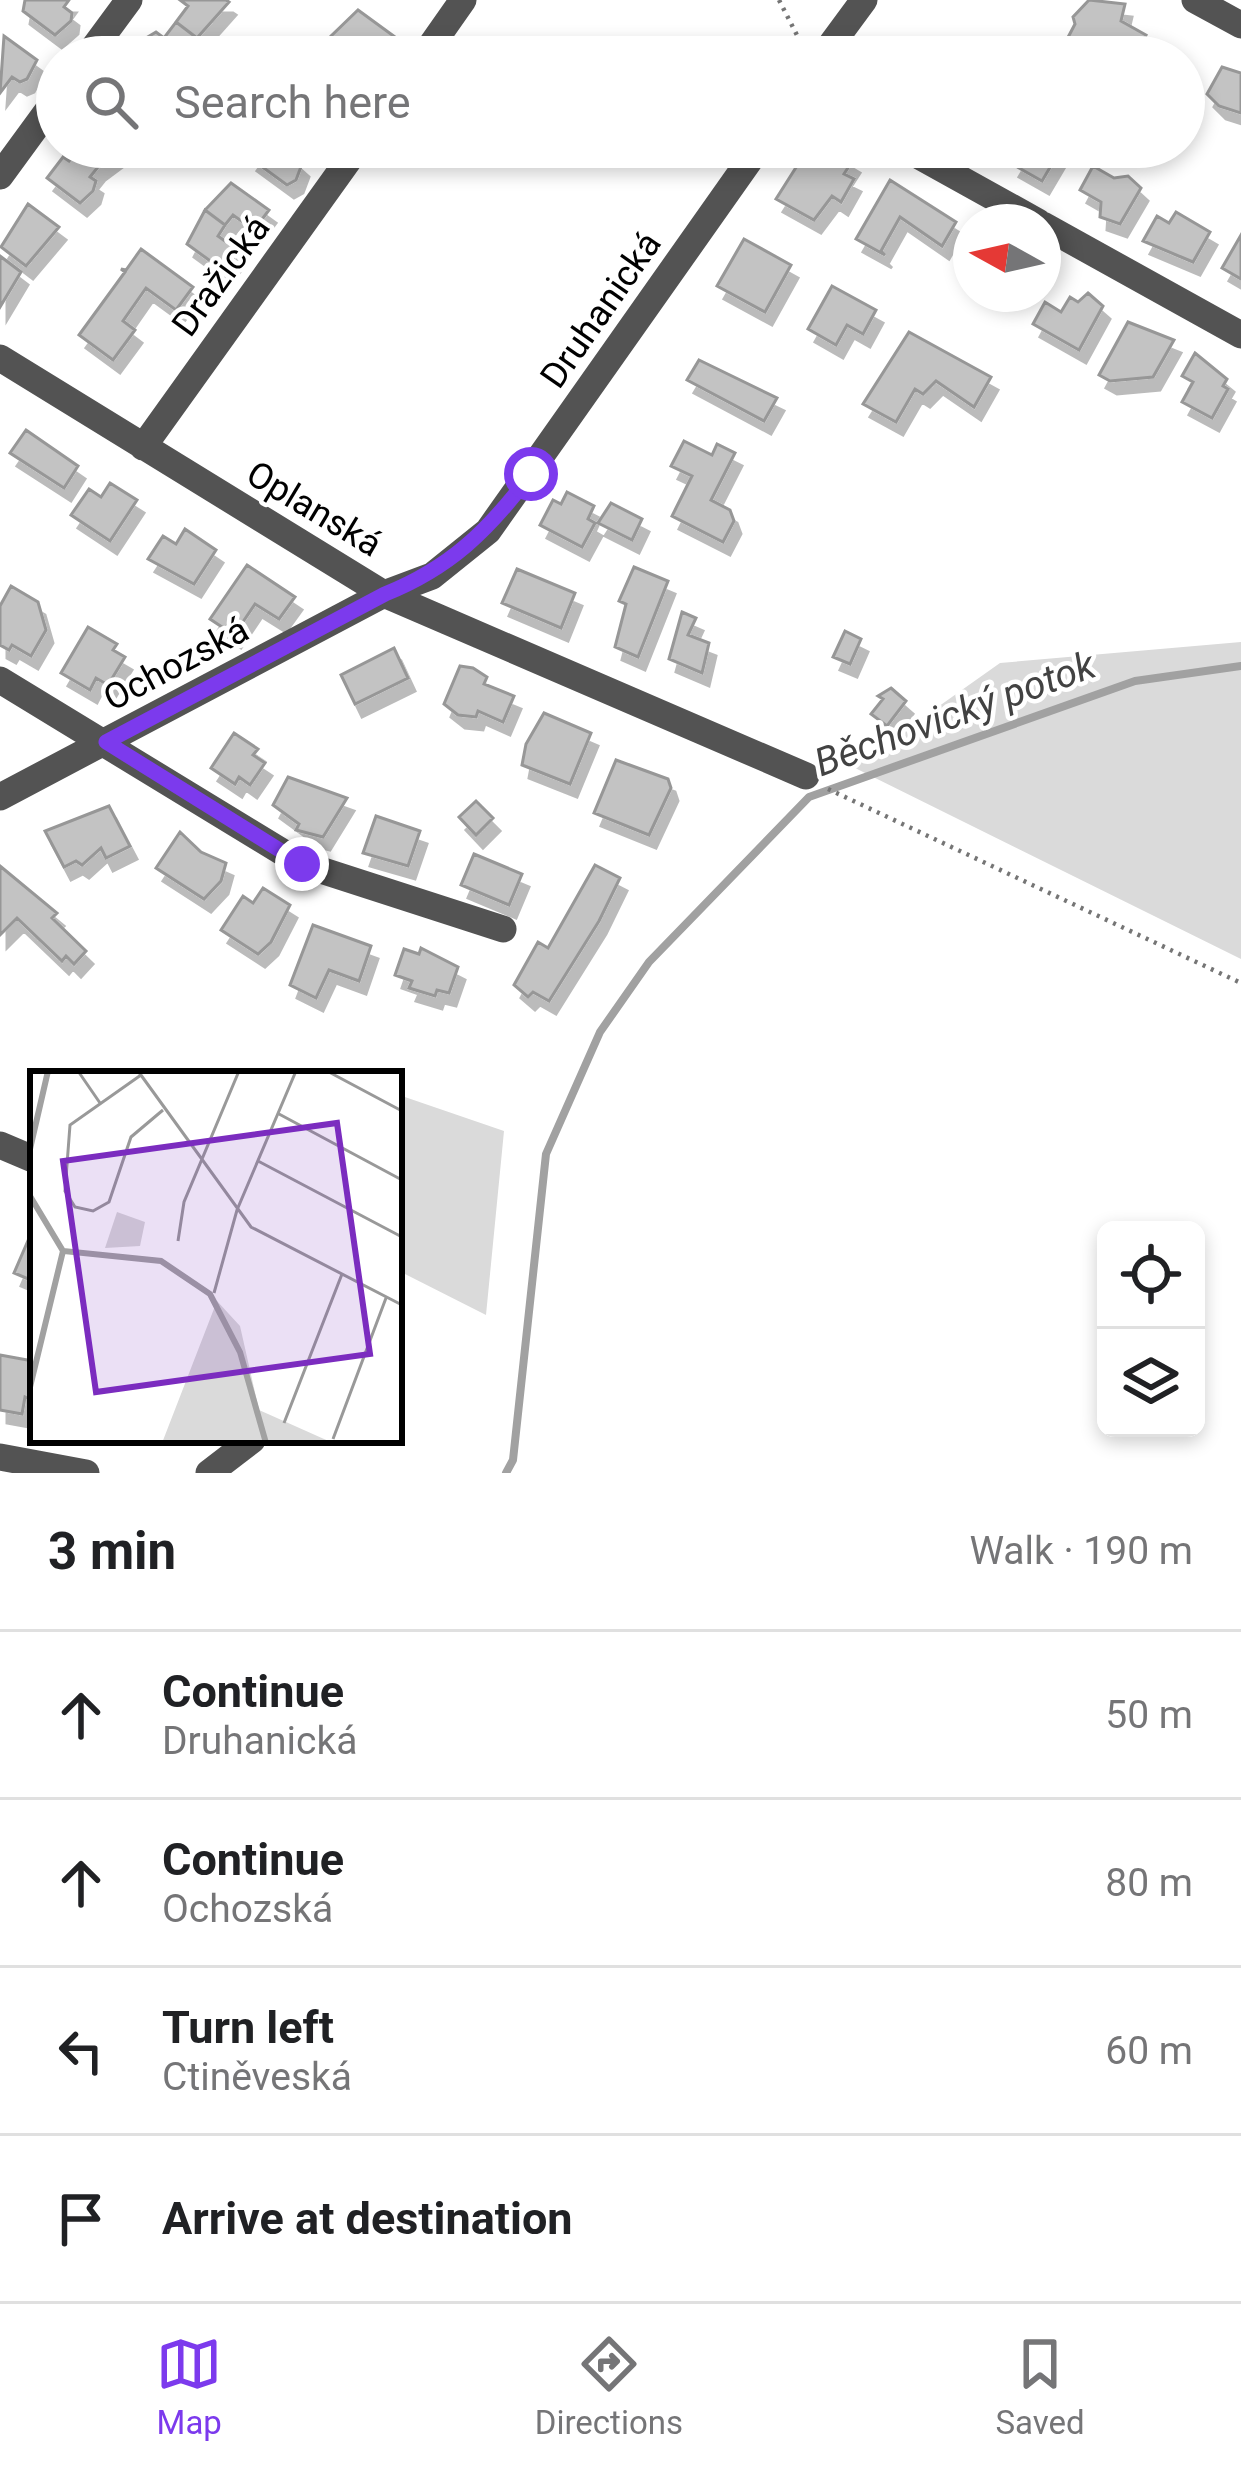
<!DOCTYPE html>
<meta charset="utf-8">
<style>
body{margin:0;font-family:Roboto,sans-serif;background:#f2f2f2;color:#202124}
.controls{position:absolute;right:36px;bottom:36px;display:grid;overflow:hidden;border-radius:18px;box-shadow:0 6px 18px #0003}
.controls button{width:108px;height:108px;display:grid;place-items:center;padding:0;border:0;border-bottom:3px solid #e0e0e0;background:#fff;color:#202124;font:60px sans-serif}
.compass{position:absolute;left:953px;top:204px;width:108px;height:108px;border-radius:50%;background:#fff;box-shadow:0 6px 18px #0003;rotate:278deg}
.stop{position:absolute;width:36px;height:36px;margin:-27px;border:9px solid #7c3aed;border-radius:50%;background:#fff}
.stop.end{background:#7c3aed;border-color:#fff;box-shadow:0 3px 12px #0008}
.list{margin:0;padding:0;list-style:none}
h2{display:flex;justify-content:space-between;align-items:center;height:156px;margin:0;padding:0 48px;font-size:51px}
h2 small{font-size:39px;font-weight:400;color:#757577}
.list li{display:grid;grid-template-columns:78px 1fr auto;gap:36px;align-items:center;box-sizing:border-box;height:168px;padding:0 48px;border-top:3px solid #e0e0e0}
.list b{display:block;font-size:45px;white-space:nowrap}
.list p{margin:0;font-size:39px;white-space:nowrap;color:#757577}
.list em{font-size:39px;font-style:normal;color:#757577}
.icon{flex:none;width:66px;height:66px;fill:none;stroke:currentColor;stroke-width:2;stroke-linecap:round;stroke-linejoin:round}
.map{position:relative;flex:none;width:1241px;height:1473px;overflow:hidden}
.search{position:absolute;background:#fff;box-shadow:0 6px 18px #0003;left:36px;right:36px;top:36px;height:132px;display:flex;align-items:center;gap:30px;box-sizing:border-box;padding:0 42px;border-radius:66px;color:#757577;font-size:45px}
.sheet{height:828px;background:#fff}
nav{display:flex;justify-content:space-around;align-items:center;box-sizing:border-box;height:168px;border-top:3px solid #e0e0e0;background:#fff;font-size:33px;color:#757577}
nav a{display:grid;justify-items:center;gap:6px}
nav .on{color:#7c3aed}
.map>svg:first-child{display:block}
</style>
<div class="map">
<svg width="1241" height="1473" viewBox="0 0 1241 1473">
<defs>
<filter id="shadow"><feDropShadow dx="7" dy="13" stdDeviation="0" flood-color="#0004"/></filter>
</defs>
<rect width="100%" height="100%" fill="#fff"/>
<path fill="#dadada" d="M1241,642V959L853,767L1000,663Z
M399,1095L504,1131L486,1315L399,1271Z"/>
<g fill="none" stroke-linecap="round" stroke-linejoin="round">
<path stroke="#a1a1a1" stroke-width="8" d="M506,1473L513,1460L546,1154L600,1032L649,962L809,797L1135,681L1241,666"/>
</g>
<path fill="#c3c3c3" stroke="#979797" stroke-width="3" filter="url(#shadow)" d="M25,0H69L64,7L72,13L71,21L55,35L23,11Z
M180,0H226L229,2L197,38L176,22L188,6Z
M1089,0L1125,4L1121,21L1146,35L1134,57H1078L1064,45L1075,24L1073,17Z
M358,10L395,37L388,52L380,57L359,42L352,52L330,37Z
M176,22L197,38L185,53L188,57L139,55L146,38L156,32L164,38Z
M4,36L37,60L27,79L20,82L12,77L0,93Z
M884,39L910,53L908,57H873Z
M1222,67L1241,73V113L1219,106L1207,94Z
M79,147H125L98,167L77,151Z
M258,147H283L302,164L296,180L287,185L250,158Z
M809,147H831L853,160L844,174L854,179L841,202L832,196L814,220L776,199Z
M1017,147H1062L1042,181L1012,164L1021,149Z
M77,151L98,167L90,177L96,181L93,191L80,203L47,178L63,157L69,161Z
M1093,166L1114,178L1128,176L1141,188L1120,224L1100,217L1101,202L1080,190Z
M890,180L956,222L942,246L900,217L881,251L885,255L856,239Z
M231,183L269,210L254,230L233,215L225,225L205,210Z
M28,204L59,227L26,266L1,247Z
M205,210L225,225L218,236L239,251L224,271L187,244Z
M1176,212L1210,232L1193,262L1143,241L1157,216L1169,223Z
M1241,235V279L1222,268Z
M744,239L791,265L765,312L717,286Z
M141,249L193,287L176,310L146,288L123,321L135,330L113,360L79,335L125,272L121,269L126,270Z
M0,256L21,272L0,307Z
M832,286L876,310L863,334L847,325L836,345L808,329Z
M1088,293L1103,306L1079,350L1033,324L1045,302L1061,312L1070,297L1078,302Z
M1128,322L1174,340L1153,377L1110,381L1099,375Z
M909,332L991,377L974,407L936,381L923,394L915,389L896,422L863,404Z
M1195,353L1227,379L1223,386L1228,389L1212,418L1182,402L1193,382L1182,376Z
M699,360L777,398L764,421L687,380Z
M26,430L78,466L64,488L10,453Z
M684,441L712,455L717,444L735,453L711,500L730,510L734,521L723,542L672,516L692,476L671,466Z
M110,483L137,500L110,541L71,515L89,489L101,497Z
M567,492L594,506L588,519L595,523L582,547L540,525L553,500L561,504Z
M611,503L642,519L632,540L598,523Z
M185,529L216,550L194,584L148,559L163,536L176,544Z
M247,565L295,597L279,619L255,604L234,635L210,619Z
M634,567L668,581L638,657L615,647L626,604L619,601Z
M517,569L575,593L561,628L502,603Z
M11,586L38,602L46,630L31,656L12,645L9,650L0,645V606Z
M682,612L696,618L688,635L709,643L702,673L669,659Z
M88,627L117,644L113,650L125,657L108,685L96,678L90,690L61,673Z
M845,631L861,639L850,664L833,657Z
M394,648L408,678L355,704L341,675Z
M460,666L473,668L487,677L484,684L514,696L503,722L478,711L476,717L458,715L444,704Z
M891,688L906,701L887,726L871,714L883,699L878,696Z
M544,713L591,733L570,784L522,765L526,744Z
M234,733L258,749L253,755L265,763L250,785L239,777L235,784L211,768Z
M616,760L668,779L671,788L649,835L594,813Z
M288,777L347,798L323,837L296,830L299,824L273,805Z
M476,801L493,818L476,835L459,817Z
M109,806L130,846L106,858L101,848L82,865L76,861L64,867L45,831Z
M376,816L420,831L408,866L363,853Z
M180,832L201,852L226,863L221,881L204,899L156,868Z
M474,854L522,874L509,905L461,885Z
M595,865L620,878L599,921L549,1001L533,992L528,997L514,985L538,942L548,948Z
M0,866L57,913L52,918L86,951L74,964L66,956L62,961L17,918L0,935Z
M263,888L290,905L271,942L258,954L221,930L243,896L253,903Z
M313,925L371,946L359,981L329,970L316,998L290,985Z
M421,948L458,967L449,993L437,990L435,996L409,988L412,981L395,975L404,949L419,954Z
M33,1229V1281L14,1273Z
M0,1355L33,1361V1401L25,1397L22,1414L0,1410Z"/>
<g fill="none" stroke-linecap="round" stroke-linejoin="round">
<path stroke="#757575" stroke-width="4.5" stroke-dasharray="3 6" stroke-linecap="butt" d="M779,0L801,43
M828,789L1241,983"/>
<path stroke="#535353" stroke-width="27" d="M1195,0L1241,25
M87,57L129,0
M423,57L463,0
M822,57L864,0
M903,147L1038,222
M0,176L57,98
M1043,225L1241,335
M0,358L384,594L806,776
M143,447L358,147
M0,680L302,864L503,929
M0,797L384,594L432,576L488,531L759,147
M0,1145L33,1159
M0,1457L86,1473
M209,1473L252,1440"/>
</g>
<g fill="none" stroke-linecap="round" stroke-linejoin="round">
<path stroke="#7c3aed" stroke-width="15" d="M302,864L106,742L385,594C450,568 489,530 531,474"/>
</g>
<g text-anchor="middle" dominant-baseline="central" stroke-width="9" stroke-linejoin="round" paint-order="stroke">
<g font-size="36" fill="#000" stroke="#fff">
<text transform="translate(221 276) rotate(-54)">Dražická</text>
<text transform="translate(601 310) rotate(-55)">Druhanická</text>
<text transform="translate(314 509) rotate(31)">Oplanská</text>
<text transform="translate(176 664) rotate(-28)">Ochozská</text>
</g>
<g font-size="39" font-style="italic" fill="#424242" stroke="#fff">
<text transform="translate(955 714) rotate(-20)">Běchovický potok</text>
</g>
</g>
<g transform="translate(30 1071)">
<rect width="372" height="372" fill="#fff"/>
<path d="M87,141L115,151L110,175L75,177ZM187,230L210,255L229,339L303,372H132Z" fill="#dadada"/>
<path fill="none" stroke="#a1a1a1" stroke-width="6" d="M0,78L18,0M0,125L33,180L131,190L180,223L210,281L236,372M0,316L33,180"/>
<path fill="none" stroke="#999" stroke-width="3" d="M48,0L70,32M108,0L221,156L372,234M297,0L372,40M111,4L40,54L35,120L45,136L63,140L79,131L101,66L133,39M249,43L372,109M228,90L372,166M148,170L154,131L209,0M184,222L207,139L266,0M254,352L312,203M303,368L356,227"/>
<path fill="#7b2cbf" fill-opacity="0.15" stroke="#7b2cbf" stroke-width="6" d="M307,52L340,283L66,321L33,90Z"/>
<rect width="372" height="372" fill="none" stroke="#000" stroke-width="6"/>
</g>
</svg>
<div class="controls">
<button><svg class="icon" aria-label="locate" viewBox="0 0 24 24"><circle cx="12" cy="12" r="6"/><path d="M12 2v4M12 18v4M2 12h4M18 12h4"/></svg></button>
<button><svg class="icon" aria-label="layers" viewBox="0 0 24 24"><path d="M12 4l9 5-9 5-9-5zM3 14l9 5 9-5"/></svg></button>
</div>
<svg class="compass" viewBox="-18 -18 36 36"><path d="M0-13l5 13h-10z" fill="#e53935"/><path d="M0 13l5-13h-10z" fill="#757577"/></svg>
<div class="stop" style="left:531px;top:474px"></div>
<div class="stop end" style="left:302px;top:864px"></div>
<div class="search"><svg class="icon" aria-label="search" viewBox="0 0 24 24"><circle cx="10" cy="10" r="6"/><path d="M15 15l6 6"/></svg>Search here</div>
</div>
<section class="sheet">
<h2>3 min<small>Walk · 190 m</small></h2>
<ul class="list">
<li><svg class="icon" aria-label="ahead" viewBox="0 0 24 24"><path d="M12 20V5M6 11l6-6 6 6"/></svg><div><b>Continue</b><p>Druhanická</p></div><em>50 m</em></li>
<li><svg class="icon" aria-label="ahead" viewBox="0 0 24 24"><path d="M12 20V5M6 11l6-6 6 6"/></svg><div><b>Continue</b><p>Ochozská</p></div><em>80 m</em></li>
<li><svg class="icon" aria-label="left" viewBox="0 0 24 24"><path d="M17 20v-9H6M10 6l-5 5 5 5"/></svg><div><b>Turn left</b><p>Ctiněveská</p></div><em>60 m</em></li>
<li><svg class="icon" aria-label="arrive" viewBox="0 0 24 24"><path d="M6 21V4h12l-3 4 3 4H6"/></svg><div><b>Arrive at destination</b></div></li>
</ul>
</section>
<nav>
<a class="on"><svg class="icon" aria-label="map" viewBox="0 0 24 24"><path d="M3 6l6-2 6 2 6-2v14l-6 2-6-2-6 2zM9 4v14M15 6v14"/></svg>Map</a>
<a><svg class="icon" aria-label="directions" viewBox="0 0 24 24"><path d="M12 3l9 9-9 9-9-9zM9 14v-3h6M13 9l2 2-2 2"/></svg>Directions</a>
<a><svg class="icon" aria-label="saved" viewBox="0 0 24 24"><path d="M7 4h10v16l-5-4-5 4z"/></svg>Saved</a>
</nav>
